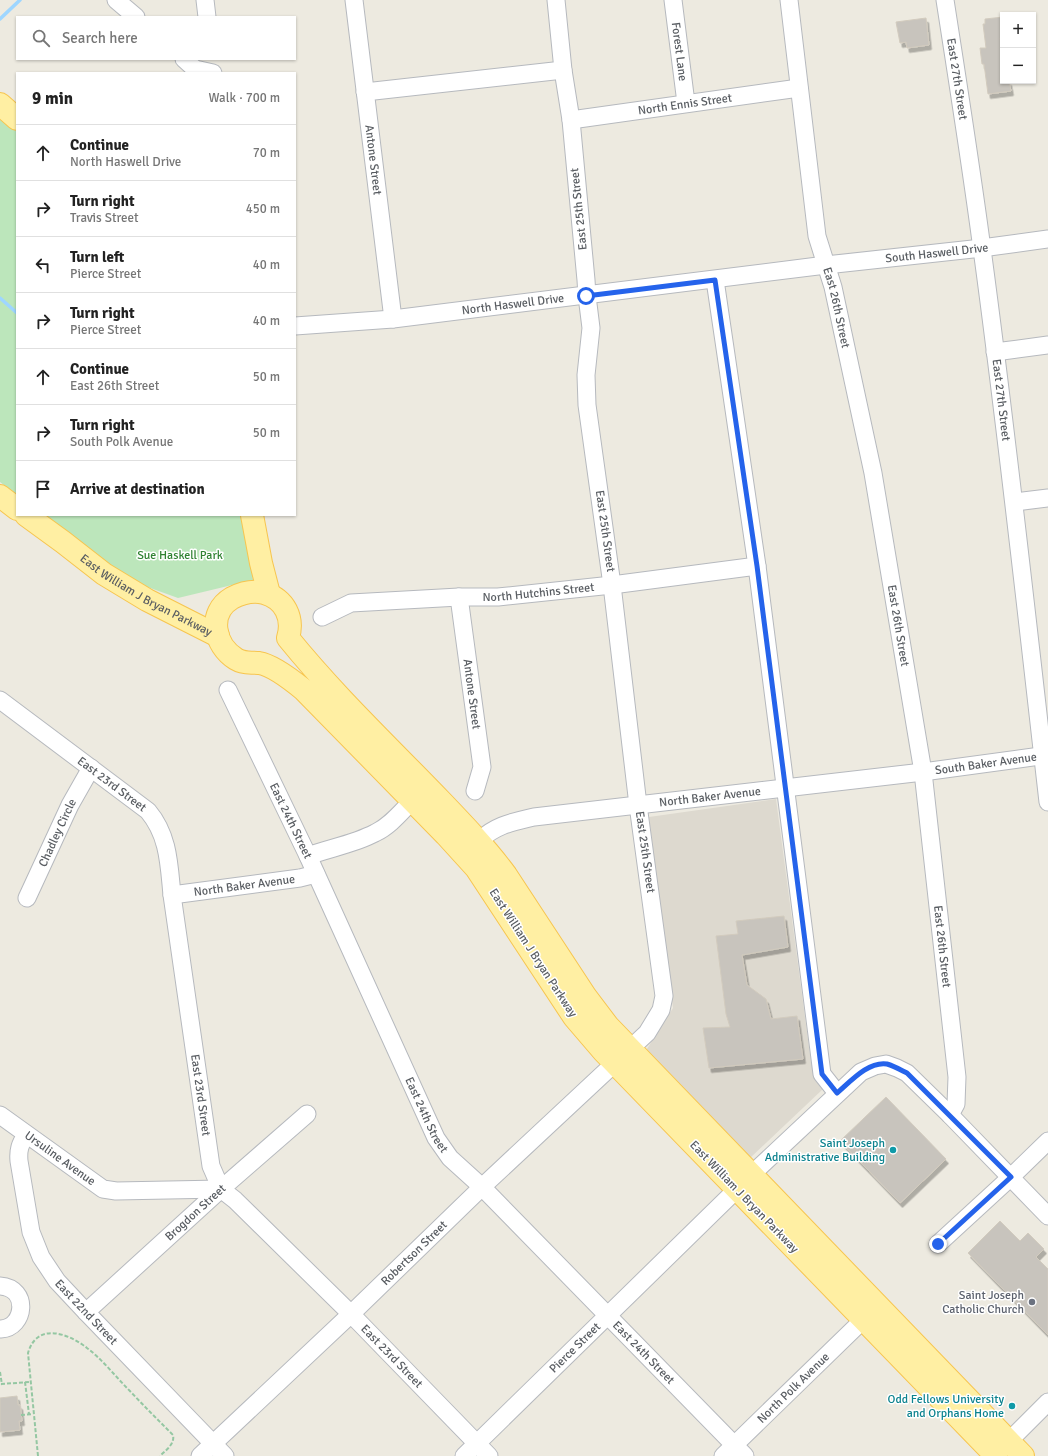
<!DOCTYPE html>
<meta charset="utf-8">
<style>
body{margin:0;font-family:Signika,sans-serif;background:#f6f6f6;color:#222}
.controls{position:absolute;right:12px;top:12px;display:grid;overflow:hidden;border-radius:0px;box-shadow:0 1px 3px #0004}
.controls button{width:36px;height:36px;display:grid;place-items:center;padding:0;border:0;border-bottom:1px solid #e0e0e0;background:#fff;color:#222;font:20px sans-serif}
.stop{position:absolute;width:12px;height:12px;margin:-9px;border:3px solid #2563eb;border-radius:50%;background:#fff}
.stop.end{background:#2563eb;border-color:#fff;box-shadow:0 1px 4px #0008}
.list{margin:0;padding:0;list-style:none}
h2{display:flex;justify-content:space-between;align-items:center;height:52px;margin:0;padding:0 16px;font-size:17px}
h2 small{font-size:13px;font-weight:400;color:#767676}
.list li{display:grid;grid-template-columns:26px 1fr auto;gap:12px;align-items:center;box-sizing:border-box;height:56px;padding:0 16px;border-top:1px solid #e0e0e0}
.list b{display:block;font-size:15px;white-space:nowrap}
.list p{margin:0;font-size:13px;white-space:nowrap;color:#767676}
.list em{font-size:13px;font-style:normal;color:#767676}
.icon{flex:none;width:22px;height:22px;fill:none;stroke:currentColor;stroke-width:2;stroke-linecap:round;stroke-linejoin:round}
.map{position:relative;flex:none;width:1048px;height:1456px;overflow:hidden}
.search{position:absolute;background:#fff;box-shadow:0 1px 3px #0004;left:16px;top:16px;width:280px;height:44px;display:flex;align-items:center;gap:10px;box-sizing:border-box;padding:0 14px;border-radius:0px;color:#767676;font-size:15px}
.panel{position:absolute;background:#fff;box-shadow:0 1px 3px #0004;left:16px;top:72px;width:280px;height:444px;border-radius:0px}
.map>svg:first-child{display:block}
</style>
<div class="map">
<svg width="1048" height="1456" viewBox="0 0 1048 1456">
<defs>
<filter id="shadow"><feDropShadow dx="2.5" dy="4.5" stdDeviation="0" flood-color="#0004"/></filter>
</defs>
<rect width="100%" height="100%" fill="#edeae0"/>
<path fill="#ddd9cf" d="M776,799L811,1062L823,1089L749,1159L645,1052L673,1008L649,817Z"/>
<path fill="#bce6bb" d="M0,117L17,132V495L0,482Z
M44,515H244L253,580L178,598L142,585L106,562Z"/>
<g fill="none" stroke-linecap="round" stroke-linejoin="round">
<path stroke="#9ed6ff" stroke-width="3.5" d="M0,19L20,0
M0,298L17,313"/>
</g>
<path fill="#c8c4bd" stroke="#d2cbbe" filter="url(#shadow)" d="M1003,17V38H1000L1003,57V81H1009L1011,91L988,94L984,64H982L980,48H986L983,24H985V19Z
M926,18L929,45L907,48L906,42L900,43L896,22Z
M784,916L788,947L742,955L747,985L766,999L771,1019L797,1016L803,1059L709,1068L703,1028L730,1027L726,1014L716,936L738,934L736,921Z
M886,1097L946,1159L900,1203L840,1141Z
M1000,1221L1020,1241L1028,1233L1044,1249L1036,1257L1048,1269V1335L968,1253Z
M17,1396L18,1405H20L22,1421H19L20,1430L0,1432V1398Z"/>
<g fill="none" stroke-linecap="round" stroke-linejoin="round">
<defs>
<g id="minor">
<path d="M116,0L136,17"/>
<path d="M205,0L207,17"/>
<path id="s1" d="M354,0L393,319"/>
<path id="s2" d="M673,0L686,103"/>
<path id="s3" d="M789,0L817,236L833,287L873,473L923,772L957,1077L956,1104L950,1115"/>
<path id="s4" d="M945,0C958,83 971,166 982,249C1007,433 1027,618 1048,802"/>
<path d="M184,59L195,69L213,73"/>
<path d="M365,92L563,70"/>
<path id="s5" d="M571,120L799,88"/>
<path d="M715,280L757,566L822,1074L837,1093"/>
<path id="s6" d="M295,326L393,319L826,265L982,248L1048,239"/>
<path d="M995,352L1048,345"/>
<path d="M1015,502L1048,498"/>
<path id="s7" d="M459,597L482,767L475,791"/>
<path id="s8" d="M322,617L351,603L459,597H498L612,585L757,566"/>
<path id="s9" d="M228,690L308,856L436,1138L450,1158L482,1187L745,1456"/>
<path id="s10" d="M0,700L148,811C169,836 169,865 172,895L211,1166L221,1189L235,1200L351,1314L489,1456"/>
<path id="s11" d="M479,841C495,825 513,822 534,817L923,772L1048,755"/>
<path d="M308,856C330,848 354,844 375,833C390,826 401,812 412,801"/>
<path id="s12" d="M172,895L300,878L316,874"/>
<path id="s13" d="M27,898L70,805L91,768"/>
<path id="s14" d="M0,1115L103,1189L116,1191L221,1189"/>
<path id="s15" d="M26,1135C20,1144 18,1150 19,1161L31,1232L41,1257L57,1281L86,1312L225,1456"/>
<path d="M751,1175L861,1072L875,1066L886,1064L897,1068L907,1073L950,1115L1048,1216"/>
<path d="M938,1244L1011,1177L1048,1141"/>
<path d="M0,1286C30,1288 25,1328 1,1329"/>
<path id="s16" d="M86,1312L221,1189L307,1114"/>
<path d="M1000,1450L1048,1402"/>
<path id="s17" d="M200,1456L351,1314L482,1187L647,1033L661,1010L664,996L638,805L612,585L587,405L586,375L591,328L587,296L586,280L571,120L563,70L556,0"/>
<path id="s18" d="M464,1456L737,1189"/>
<path id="s19" d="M723,1456L863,1320"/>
</g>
<g id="major">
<path d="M0,104L17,119"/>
<path d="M0,496L17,509"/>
<path id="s20" d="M26,515L63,542L104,574L147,600L218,636"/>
<path d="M252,515L261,563L269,594"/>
<path d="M996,1456L604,1052L574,1017L476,868L446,835L304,690C293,681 272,665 259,663C250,662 244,664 236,659C214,645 207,613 232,598C242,593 253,590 264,593C285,599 294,618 288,638C335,696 389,747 440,800C463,824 486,848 506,875L586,997L608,1026L1023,1456"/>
</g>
</defs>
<use href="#minor" stroke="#b6b9be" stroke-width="19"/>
<use href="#major" stroke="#f7c54f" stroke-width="24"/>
<path stroke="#94c7a2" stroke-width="2" stroke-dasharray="4 2" stroke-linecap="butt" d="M0,1372L2,1385
M25,1382L29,1414
M1,1384L30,1382
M21,1415L33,1414
M38,1456L28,1353C37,1322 68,1333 87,1348C102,1359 115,1376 128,1389C143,1405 158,1420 173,1435C175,1444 166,1450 160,1456"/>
<use href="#minor" stroke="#fff" stroke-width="17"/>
<use href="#major" stroke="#ffefa3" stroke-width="22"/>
</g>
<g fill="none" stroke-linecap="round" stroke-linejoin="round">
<path stroke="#2563eb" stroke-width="5" d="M586,296L715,280L757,566L822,1074L837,1093C850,1082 868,1061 887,1064C894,1066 901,1070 907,1073L1011,1177L938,1244"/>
</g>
<g fill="#0f9aa8" stroke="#fff" stroke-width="1.5">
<circle cx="893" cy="1150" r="4"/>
<circle cx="1012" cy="1406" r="4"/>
</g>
<circle fill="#6b7280" stroke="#fff" stroke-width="1.5" cx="1032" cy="1302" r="4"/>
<g text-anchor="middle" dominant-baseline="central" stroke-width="3" stroke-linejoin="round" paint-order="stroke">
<g font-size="12" fill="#595d62" stroke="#fff">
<text stroke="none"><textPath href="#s2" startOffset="52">Forest Lane</textPath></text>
<text stroke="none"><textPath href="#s4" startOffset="80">East 27th Street</textPath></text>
<text stroke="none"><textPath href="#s5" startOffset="115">North Ennis Street</textPath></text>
<text stroke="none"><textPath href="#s1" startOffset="161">Antone Street</textPath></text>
<text transform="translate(579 209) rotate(-96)">East 25th Street</text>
<text stroke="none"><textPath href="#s6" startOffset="646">South Haswell Drive</textPath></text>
<text stroke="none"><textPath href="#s6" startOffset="219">North Haswell Drive</textPath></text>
<text stroke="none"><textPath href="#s3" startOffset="312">East 26th Street</textPath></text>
<text stroke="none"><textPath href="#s4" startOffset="404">East 27th Street</textPath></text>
<text transform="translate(605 531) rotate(82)">East 25th Street</text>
<text stroke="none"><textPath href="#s8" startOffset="220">North Hutchins Street</textPath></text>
<text stroke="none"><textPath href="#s20" startOffset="145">East William J Bryan Parkway</textPath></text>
<text stroke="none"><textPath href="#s3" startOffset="636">East 26th Street</textPath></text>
<text stroke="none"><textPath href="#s7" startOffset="98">Antone Street</textPath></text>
<text stroke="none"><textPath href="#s11" startOffset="516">South Baker Avenue</textPath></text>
<text stroke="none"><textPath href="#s10" startOffset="140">East 23rd Street</textPath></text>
<text stroke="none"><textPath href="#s11" startOffset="238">North Baker Avenue</textPath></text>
<text stroke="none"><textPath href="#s9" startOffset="145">East 24th Street</textPath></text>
<text stroke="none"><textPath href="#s13" startOffset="72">Chadley Circle</textPath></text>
<text transform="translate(645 852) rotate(82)">East 25th Street</text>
<text stroke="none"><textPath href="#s12" startOffset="73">North Baker Avenue</textPath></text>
<text stroke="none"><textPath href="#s3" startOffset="960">East 26th Street</textPath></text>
<text transform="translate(533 953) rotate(57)">East William J Bryan Parkway</text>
<text stroke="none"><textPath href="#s10" startOffset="476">East 23rd Street</textPath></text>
<text stroke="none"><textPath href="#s9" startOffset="469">East 24th Street</textPath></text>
<text stroke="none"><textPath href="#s14" startOffset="74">Ursuline Avenue</textPath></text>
<text transform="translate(744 1197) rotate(46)">East William J Bryan Parkway</text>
<text stroke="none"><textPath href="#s16" startOffset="148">Brogdon Street</textPath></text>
<text stroke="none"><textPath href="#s17" startOffset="295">Robertson Street</textPath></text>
<text stroke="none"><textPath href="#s15" startOffset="198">East 22nd Street</textPath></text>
<text stroke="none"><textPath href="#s18" startOffset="155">Pierce Street</textPath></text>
<text stroke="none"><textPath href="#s9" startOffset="793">East 24th Street</textPath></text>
<text stroke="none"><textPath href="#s10" startOffset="812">East 23rd Street</textPath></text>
<text stroke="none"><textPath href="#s19" startOffset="98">North Polk Avenue</textPath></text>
</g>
<g font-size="12" fill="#308232" stroke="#fff">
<text x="180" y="555">Sue Haskell Park</text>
</g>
<g font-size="12" fill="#0d838f" stroke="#fff" text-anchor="end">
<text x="885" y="1143">Saint Joseph<tspan x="885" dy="14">Administrative Building</tspan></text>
<text x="1004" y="1399">Odd Fellows University<tspan x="1004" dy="14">and Orphans Home</tspan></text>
</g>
<g font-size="12" fill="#5b616d" stroke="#fff" text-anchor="end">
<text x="1024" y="1295">Saint Joseph<tspan x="1024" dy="14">Catholic Church</tspan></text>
</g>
</g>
</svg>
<div class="controls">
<button>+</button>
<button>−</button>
</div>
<div class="stop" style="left:586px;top:296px"></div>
<div class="stop end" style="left:938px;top:1244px"></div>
<div class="search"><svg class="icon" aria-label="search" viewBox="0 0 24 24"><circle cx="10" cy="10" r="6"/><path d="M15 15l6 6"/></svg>Search here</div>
<section class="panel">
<h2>9 min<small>Walk · 700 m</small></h2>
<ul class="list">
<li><svg class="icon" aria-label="ahead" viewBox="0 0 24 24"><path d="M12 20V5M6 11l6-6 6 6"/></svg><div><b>Continue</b><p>North Haswell Drive</p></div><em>70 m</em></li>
<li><svg class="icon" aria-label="right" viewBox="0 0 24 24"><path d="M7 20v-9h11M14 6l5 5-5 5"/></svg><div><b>Turn right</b><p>Travis Street</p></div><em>450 m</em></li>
<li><svg class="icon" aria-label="left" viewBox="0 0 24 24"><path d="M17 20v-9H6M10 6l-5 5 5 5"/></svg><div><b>Turn left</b><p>Pierce Street</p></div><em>40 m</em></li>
<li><svg class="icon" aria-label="right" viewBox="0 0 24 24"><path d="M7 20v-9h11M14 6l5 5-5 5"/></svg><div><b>Turn right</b><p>Pierce Street</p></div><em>40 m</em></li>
<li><svg class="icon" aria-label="ahead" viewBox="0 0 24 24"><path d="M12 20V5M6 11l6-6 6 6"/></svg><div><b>Continue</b><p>East 26th Street</p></div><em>50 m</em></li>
<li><svg class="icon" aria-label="right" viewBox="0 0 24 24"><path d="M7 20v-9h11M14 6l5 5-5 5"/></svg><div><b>Turn right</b><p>South Polk Avenue</p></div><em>50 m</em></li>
<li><svg class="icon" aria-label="arrive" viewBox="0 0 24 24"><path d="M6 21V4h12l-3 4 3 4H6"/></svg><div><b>Arrive at destination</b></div></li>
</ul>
</section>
</div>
